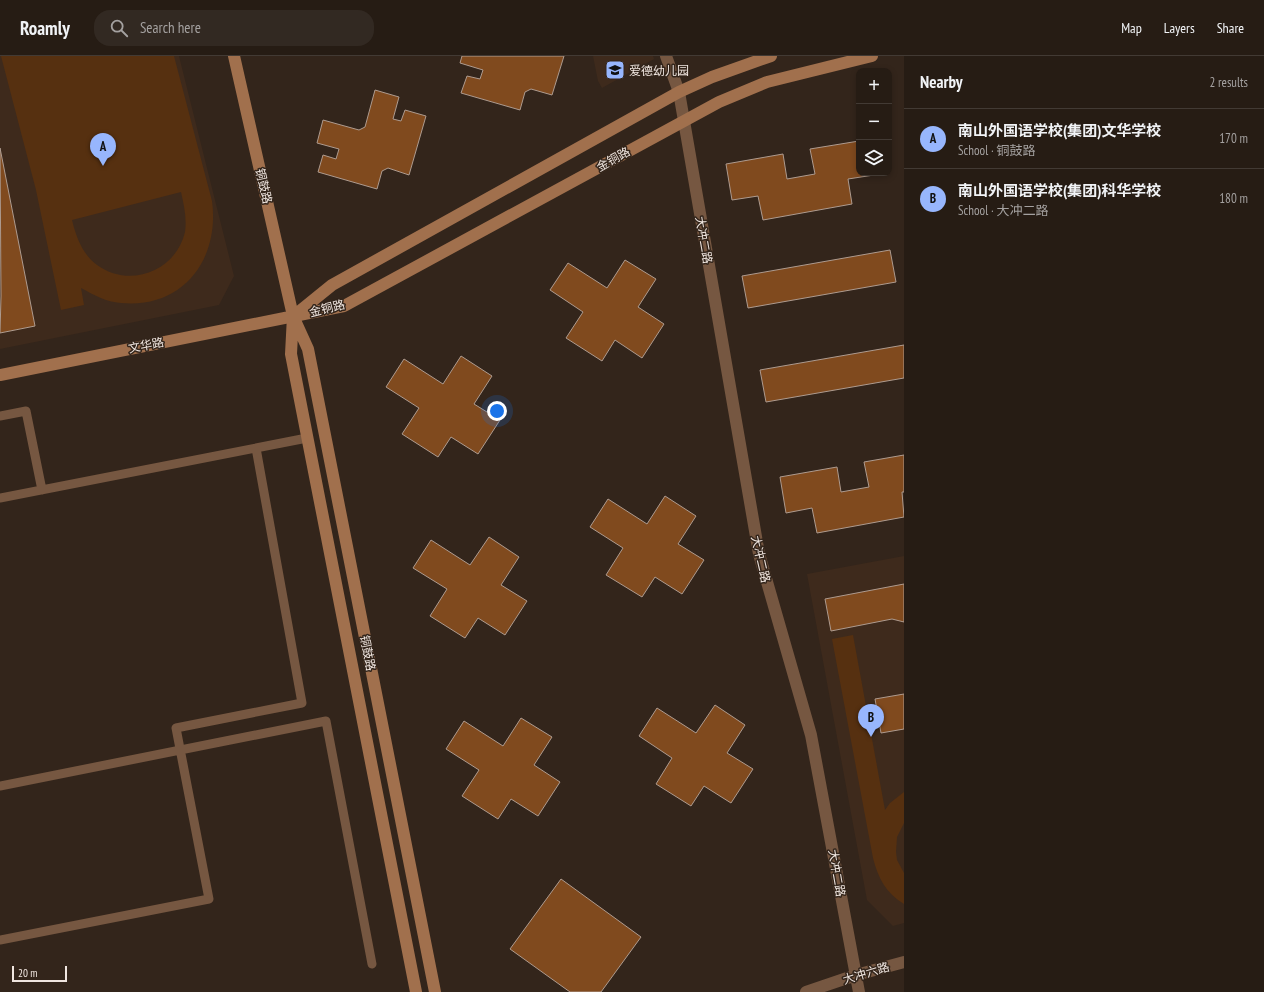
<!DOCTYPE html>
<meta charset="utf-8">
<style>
body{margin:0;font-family:"PT Sans Narrow","Noto Sans SC",sans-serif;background:#322922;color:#f1f3f6}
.controls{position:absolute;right:12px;top:12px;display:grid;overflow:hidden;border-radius:8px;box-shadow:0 2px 6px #0003}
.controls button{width:36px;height:36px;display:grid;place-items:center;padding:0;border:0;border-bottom:1px solid #423a34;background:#261c14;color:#f1f3f6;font:20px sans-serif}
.scale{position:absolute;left:12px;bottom:10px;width:55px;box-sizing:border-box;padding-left:4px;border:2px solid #f0e6e0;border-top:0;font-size:11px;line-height:14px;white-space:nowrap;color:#f0e6e0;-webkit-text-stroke:3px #33251b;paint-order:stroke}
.you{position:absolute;left:497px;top:355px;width:14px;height:14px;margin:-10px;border:3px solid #fff;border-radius:50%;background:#1a73e8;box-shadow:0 0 0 6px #1a73e833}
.badge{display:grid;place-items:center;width:26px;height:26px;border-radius:50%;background:#97b6fd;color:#111;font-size:13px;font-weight:700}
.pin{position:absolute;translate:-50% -33px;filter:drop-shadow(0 1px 2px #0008)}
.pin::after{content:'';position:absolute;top:21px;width:14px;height:12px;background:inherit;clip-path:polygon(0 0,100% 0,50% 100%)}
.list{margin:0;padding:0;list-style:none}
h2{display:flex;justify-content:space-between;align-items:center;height:52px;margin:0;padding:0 16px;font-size:17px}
h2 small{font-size:13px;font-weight:400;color:#a4a1a0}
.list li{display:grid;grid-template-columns:26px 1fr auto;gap:12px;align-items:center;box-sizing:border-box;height:60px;padding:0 16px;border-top:1px solid #423a34}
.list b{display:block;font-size:15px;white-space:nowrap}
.list p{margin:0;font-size:13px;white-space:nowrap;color:#a4a1a0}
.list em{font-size:13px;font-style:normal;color:#a4a1a0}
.icon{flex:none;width:22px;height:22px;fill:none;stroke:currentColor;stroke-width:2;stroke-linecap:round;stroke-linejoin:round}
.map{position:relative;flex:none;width:904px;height:936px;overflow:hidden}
header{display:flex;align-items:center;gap:24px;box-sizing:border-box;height:56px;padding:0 20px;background:#261c14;border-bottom:1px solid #423a34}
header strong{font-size:19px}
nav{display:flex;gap:22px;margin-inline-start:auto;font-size:14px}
.search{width:280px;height:36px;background:#322922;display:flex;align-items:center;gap:10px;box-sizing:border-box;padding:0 14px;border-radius:16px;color:#a4a1a0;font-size:15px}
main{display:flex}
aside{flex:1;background:#261c14}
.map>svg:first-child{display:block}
</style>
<header>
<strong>Roamly</strong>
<div class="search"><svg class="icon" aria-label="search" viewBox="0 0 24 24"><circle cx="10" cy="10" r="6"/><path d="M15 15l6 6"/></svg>Search here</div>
<nav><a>Map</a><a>Layers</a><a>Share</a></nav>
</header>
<main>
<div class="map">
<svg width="904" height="936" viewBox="0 0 904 936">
<rect width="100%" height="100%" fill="#33251b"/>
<path fill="#3e2a1c" d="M0,0H179L234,220L219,249L0,293Z
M593,0H653L654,3L602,32L598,25Z
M904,500V867L893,870L867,844L807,518Z"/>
<path fill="#563010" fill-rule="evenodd" d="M1,0H174L212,145C220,203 183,253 121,247C106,246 94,239 81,232L84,249L61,254L36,134ZM181,136C184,149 187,163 185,176C176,215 130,233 97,209C83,199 76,181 72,164Z
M853,579L885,754L890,747L904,736V767L897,781L896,796L897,804L904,817V848C886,837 878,822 873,802L832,583Z"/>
<path fill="#804a1e" stroke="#ae9b8f" d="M462,0H564L552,39L531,33L525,36L520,54L461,37L467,20L480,23L483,14L460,7Z
M375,34L399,41L393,63L401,65L405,54L426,60L409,119L388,112L382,115L377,133L318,116L323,99L336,103L339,93L317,87L323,64L359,74L365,71Z
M859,85V117H874V119L848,123L852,148L763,164L758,140L732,144L726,108L783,98L787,123L815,118L810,93Z
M0,92L35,270L0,277L1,240Z
M890,194L896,226L748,252L742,220Z
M625,204L656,223L638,251L664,268L642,302L615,284L602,305L566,282L583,256L550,234L568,207L607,232Z
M904,289V322L766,346L760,314Z
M461,300L492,320L474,348L500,364L478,398L451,381L438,401L402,378L419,352L386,331L404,303L443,328Z
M904,399V436H902L904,461L817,477L812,452L786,457L780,421L837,411L841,436L869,431L864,406Z
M665,440L696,460L678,488L704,504L682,538L655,521L642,541L606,519L623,492L590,471L608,443L647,468Z
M489,481L519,501L501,529L527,545L505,579L478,562L465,582L430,560L447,533L413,512L431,484L470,509Z
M904,528V566L892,563L831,575L825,543Z
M904,638V673L881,677L875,643Z
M715,649L745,669L727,697L753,713L731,747L704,730L691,750L656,728L672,702L639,680L657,652L696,677Z
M521,662L552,681L534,709L560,726L538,760L511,743L498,763L462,740L479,714L446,693L464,665L503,690Z
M561,823L641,881L601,936H570L510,893Z"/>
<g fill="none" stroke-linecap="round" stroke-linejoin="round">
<path stroke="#765741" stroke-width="9" d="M0,360L26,355L42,434
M0,442L307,382
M0,730L326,665L372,908
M0,884L209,843L176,672L302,647L256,392"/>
<path stroke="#765741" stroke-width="12" d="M666,0L679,36L759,498L811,679L859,936
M806,936L856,919L904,906"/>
<path stroke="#a1704d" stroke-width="12" d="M234,0L293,260L308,293L435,936
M295,259L332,229L679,36L712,21L771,0
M293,260L291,298L416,936
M0,319L344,250L719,46L767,26L872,0"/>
</g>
<defs>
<symbol id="school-square" viewBox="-11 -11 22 22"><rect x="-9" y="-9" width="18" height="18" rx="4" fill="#97b6fd" stroke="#33251b"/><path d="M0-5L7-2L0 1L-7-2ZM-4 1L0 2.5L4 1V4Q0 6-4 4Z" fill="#111"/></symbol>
</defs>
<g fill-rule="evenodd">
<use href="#school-square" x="604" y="3" width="22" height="22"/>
</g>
<g text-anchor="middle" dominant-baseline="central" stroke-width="3" stroke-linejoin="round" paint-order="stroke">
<g font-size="12" fill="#f0e6e0" stroke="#33251b" text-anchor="start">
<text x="629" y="14">爱德幼儿园</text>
</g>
<g font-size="12" fill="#f0e6e0" stroke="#33251b">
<text transform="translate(613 103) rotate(-29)">金铜路</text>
<text transform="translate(264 130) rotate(77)">铜鼓路</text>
<text transform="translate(704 184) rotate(80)">大冲二路</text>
<text transform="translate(327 252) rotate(-14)">金铜路</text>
<text transform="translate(146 289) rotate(-11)">文华路</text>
<text transform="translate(761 503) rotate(77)">大冲二路</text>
<text transform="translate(368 597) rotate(79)">铜鼓路</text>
<text transform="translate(837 817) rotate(80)">大冲二路</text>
<text transform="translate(866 917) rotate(-17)">大冲六路</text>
</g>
</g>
</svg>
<div class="controls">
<button>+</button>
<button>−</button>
<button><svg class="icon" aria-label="layers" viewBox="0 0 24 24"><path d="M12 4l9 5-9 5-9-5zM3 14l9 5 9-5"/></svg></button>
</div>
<div class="scale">20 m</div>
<div class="you"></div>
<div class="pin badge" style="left:103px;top:110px">A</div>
<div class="pin badge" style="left:871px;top:681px">B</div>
</div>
<aside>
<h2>Nearby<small>2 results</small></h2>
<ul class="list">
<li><span class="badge">A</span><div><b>南山外国语学校(集团)文华学校</b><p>School · 铜鼓路</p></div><em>170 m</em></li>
<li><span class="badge">B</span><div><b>南山外国语学校(集团)科华学校</b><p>School · 大冲二路</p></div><em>180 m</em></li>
</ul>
</aside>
</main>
